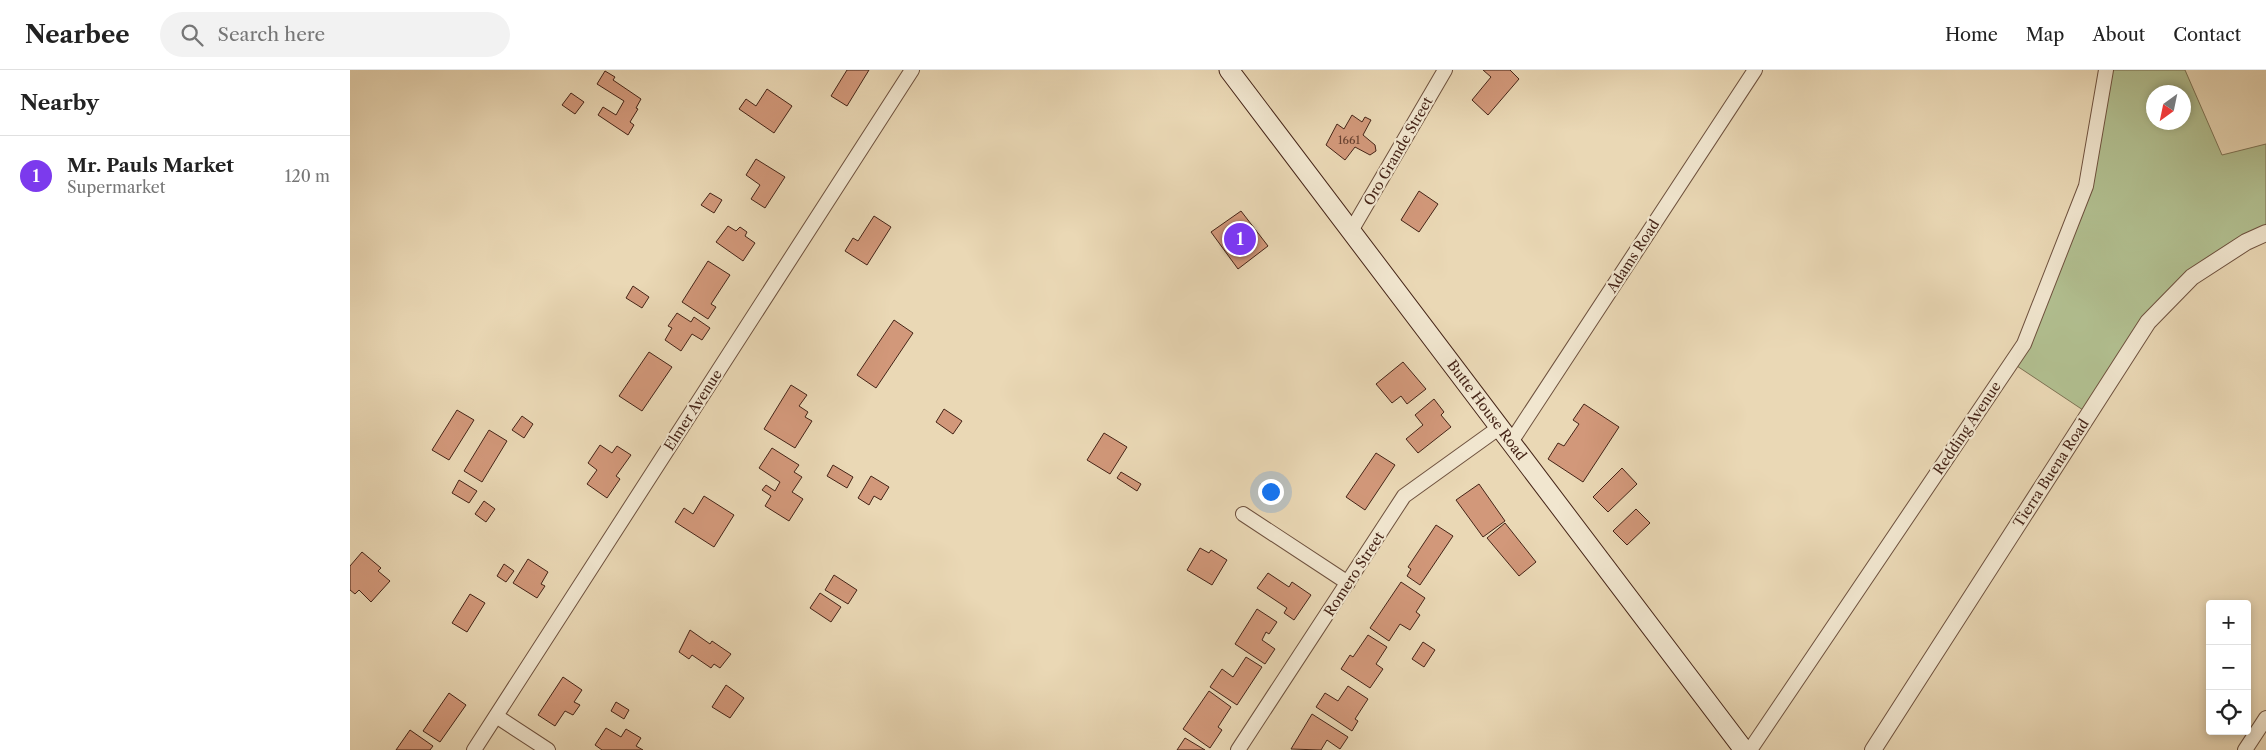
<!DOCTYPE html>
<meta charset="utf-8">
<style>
body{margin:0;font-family:"Libre Caslon Text",serif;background:#f2f2f2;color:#222}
.controls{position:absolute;right:15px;bottom:15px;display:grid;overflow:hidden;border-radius:5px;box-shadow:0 2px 8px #0003}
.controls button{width:45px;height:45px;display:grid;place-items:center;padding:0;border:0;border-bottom:1px solid #e0e0e0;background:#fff;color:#222;font:25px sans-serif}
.compass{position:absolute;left:1796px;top:15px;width:45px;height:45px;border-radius:50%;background:#fff;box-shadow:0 2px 8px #0003;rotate:213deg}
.you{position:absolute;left:920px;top:421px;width:18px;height:18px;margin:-12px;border:4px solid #fff;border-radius:50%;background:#1a73e8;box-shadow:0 0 0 8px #1a73e833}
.badge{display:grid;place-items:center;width:32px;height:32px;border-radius:50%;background:#7c3aed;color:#fff;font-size:16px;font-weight:700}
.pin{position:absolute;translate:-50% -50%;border:2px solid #fff;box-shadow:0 1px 5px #0006}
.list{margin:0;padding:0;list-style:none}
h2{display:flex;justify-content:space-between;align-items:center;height:65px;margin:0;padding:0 20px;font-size:21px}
h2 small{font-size:16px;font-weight:400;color:#767676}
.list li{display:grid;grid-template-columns:32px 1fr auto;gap:15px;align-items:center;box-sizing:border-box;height:80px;padding:0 20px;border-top:1px solid #e0e0e0}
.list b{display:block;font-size:19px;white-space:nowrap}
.list p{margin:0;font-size:16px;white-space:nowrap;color:#767676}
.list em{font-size:16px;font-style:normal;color:#767676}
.icon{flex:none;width:28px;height:28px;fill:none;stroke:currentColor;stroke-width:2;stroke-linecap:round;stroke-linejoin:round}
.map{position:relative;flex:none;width:1916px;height:680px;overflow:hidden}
header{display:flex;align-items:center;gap:30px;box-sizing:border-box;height:70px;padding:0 25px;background:#fff;border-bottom:1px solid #e0e0e0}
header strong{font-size:24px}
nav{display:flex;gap:28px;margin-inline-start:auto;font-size:18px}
.search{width:350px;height:45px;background:#f2f2f2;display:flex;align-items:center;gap:12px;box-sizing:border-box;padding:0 18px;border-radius:28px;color:#767676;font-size:19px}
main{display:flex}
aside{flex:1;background:#fff}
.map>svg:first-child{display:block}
</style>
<header>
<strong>Nearbee</strong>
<div class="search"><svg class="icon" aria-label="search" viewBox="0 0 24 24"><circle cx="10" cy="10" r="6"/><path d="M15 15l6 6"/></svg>Search here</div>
<nav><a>Home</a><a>Map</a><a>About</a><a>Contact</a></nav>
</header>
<main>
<aside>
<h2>Nearby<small></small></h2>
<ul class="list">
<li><span class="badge">1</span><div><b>Mr. Pauls Market</b><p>Supermarket</p></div><em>120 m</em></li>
</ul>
</aside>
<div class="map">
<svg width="1916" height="680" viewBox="0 0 1916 680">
<rect width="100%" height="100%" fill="#ead8b5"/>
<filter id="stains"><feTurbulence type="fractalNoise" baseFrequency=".004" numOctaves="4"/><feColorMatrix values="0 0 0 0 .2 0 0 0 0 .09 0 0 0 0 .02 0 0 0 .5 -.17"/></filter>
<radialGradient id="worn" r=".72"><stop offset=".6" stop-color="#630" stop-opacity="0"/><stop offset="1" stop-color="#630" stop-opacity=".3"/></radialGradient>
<path fill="#b2c091" stroke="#7c7254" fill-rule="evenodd" d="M1756,0H1835L1872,85L1916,74V166L1842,207L1739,344L1661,292L1736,116ZM1804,22H1834V52H1804Z"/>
<path fill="#d2987a" stroke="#452417" d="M497,0H519L497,36L481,26Z
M1133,0H1160L1169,9L1138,45L1122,30L1141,7Z
M255,1L265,7L263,10L291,29L286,38L288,39L280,52L284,55L278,65L248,45L253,37L266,45L274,31L247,14Z
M417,19L442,36L424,63L389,39L396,29L406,36Z
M221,23L234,32L225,44L212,35Z
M1002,45L1012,52L1015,47L1021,50L1013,65L1025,75L1026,81L1020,85L1005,77L995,90L976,75L987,54L994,59Z
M406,89L435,107L415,138L401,129L410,115L396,105Z
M1069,121L1088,134L1069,162L1051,150Z
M360,123L372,130L364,143L351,135Z
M891,141L918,176L888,199L861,162Z
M524,146L541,157L517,195L495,181L503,168L508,171Z
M378,156L386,161L390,157L397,162L395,166L405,173L393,191L366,172Z
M358,191L380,205L361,234L366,237L358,249L332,232Z
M283,216L299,227L292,238L276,228Z
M327,243L341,252L344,247L360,258L352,270L342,264L331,281L315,270L322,258L318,256Z
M544,250L563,263L526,318L507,305Z
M299,282L322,297L292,341L269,326Z
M1053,292L1076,319L1057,334L1051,326L1042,333L1026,314Z
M441,315L457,325L449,336L458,342L455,347L462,351L445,378L414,359Z
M1084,329L1094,342L1091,345L1101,357L1068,383L1056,369L1073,355L1065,345Z
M1234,334L1269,357L1233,412L1198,389L1208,373L1214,376L1229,354L1223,350Z
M594,339L612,351L603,364L586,352Z
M107,340L124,350L99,390L82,380Z
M172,346L183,354L174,368L162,360Z
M139,360L157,371L132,412L114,401Z
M754,363L777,377L760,404L737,390Z
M250,375L262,383L267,376L281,385L266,406L270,409L257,428L237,414L247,400L238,393Z
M422,378L449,395L444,402L452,407L442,422L453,429L439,451L415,436L421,426L412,420L416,415L425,421L430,412L409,398Z
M1026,383L1045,395L1015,440L996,427Z
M483,395L503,407L497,418L477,406Z
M1272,398L1287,414L1258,442L1243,427Z
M771,402L791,414L787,421L767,408Z
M521,406L539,417L531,430L524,426L519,435L508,428Z
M109,410L127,421L119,433L102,423Z
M1129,414L1155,451L1133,467L1106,430Z
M354,426L384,445L364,477L325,452L334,438L343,444Z
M134,431L145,439L136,452L125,444Z
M1286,439L1300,453L1277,475L1263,461Z
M1155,453L1186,492L1169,506L1137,468Z
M1086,455L1103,466L1070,515L1057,506L1061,499L1058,497Z
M850,478L859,483L861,480L877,490L862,515L837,500Z
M12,482L31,498L28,501L40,511L21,532L9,520L5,524L0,520V496Z
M178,489L198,502L191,514L195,516L187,528L163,513Z
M154,494L164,501L156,512L147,506Z
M918,503L939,517L942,512L961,525L944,550L934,543L937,538L907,518Z
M484,505L507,520L498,534L475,520Z
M1051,512L1075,528L1066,542L1070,545L1060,560L1050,554L1039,571L1020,558Z
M470,523L491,537L481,552L460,538Z
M120,524L135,533L117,562L102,553Z
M907,539L927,552L919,564L916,562L912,570L925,579L915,594L885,574Z
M340,560L360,574L362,571L381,584L370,598L364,594L361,598L342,585L339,589L329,582Z
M1018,565L1037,577L1026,594L1033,599L1020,618L991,599L1000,585L1003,587Z
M1073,572L1085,580L1074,597L1062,589Z
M896,587L912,597L887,635L860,617L872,599L883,607Z
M213,607L232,620L224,632L230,635L223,645L215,641L205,656L188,645Z
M376,615L394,628L380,648L362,637Z
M998,616L1018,629L1005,649L1008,651L1002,661L966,637L975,623L988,631Z
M859,621L881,637L868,657L872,660L860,678L833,659Z
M99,623L116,635L90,672L73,661Z
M266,632L279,640L274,649L261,641Z
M962,644L998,667L990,679L977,670L971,680L941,679Z
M256,658L271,667L276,659L291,668L286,676L293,680H252L245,675Z
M60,660L83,676L80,680H46Z
M835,668L855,680H827Z"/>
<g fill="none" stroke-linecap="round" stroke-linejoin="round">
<defs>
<path id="minor" d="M1001,161L1095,0
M1161,372L1405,0
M893,444L998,513
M146,646L198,680
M124,680L562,0
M888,680L1054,426L1150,357
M1400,680L1674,274L1736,116L1756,0
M1895,680L1916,648"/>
<path id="tertiary" d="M1523,680L1798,252L1842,207L1896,172L1916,163"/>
<path id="secondary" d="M879,0L1394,680"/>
</defs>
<use href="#minor" stroke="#6e513e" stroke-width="16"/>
<use href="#tertiary" stroke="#6e513e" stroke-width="18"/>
<use href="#secondary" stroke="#452417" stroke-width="21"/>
<use href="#minor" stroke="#f1e6cf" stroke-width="14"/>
<use href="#tertiary" stroke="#f1e6cf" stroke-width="16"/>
<use href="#secondary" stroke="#f1e6cf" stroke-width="19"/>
</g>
<g text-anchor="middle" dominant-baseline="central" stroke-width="4.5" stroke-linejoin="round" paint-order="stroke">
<g font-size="11" fill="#684130">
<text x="999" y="70">1661</text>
</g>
<g font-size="14" fill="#452417" stroke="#f1e6cf">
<text transform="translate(1048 81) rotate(-60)">Oro Grande Street</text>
<text transform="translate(1283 186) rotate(-57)">Adams Road</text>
<text transform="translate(343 340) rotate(-57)">Elmer Avenue</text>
<text transform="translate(1137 340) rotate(53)">Butte House Road</text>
<text transform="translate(1617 358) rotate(-56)">Redding Avenue</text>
<text transform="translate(1701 403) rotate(-57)">Tierra Buena Road</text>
<text transform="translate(1004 504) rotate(-57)">Romero Street</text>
</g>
</g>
<rect width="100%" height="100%" filter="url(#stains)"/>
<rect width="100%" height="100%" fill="url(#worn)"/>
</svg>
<div class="controls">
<button>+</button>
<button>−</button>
<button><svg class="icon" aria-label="locate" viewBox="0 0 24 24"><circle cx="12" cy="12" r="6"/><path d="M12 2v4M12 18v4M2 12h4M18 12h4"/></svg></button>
</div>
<svg class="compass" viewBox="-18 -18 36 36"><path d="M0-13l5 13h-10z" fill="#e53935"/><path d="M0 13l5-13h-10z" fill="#767676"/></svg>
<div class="you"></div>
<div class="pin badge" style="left:890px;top:169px">1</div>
</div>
</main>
